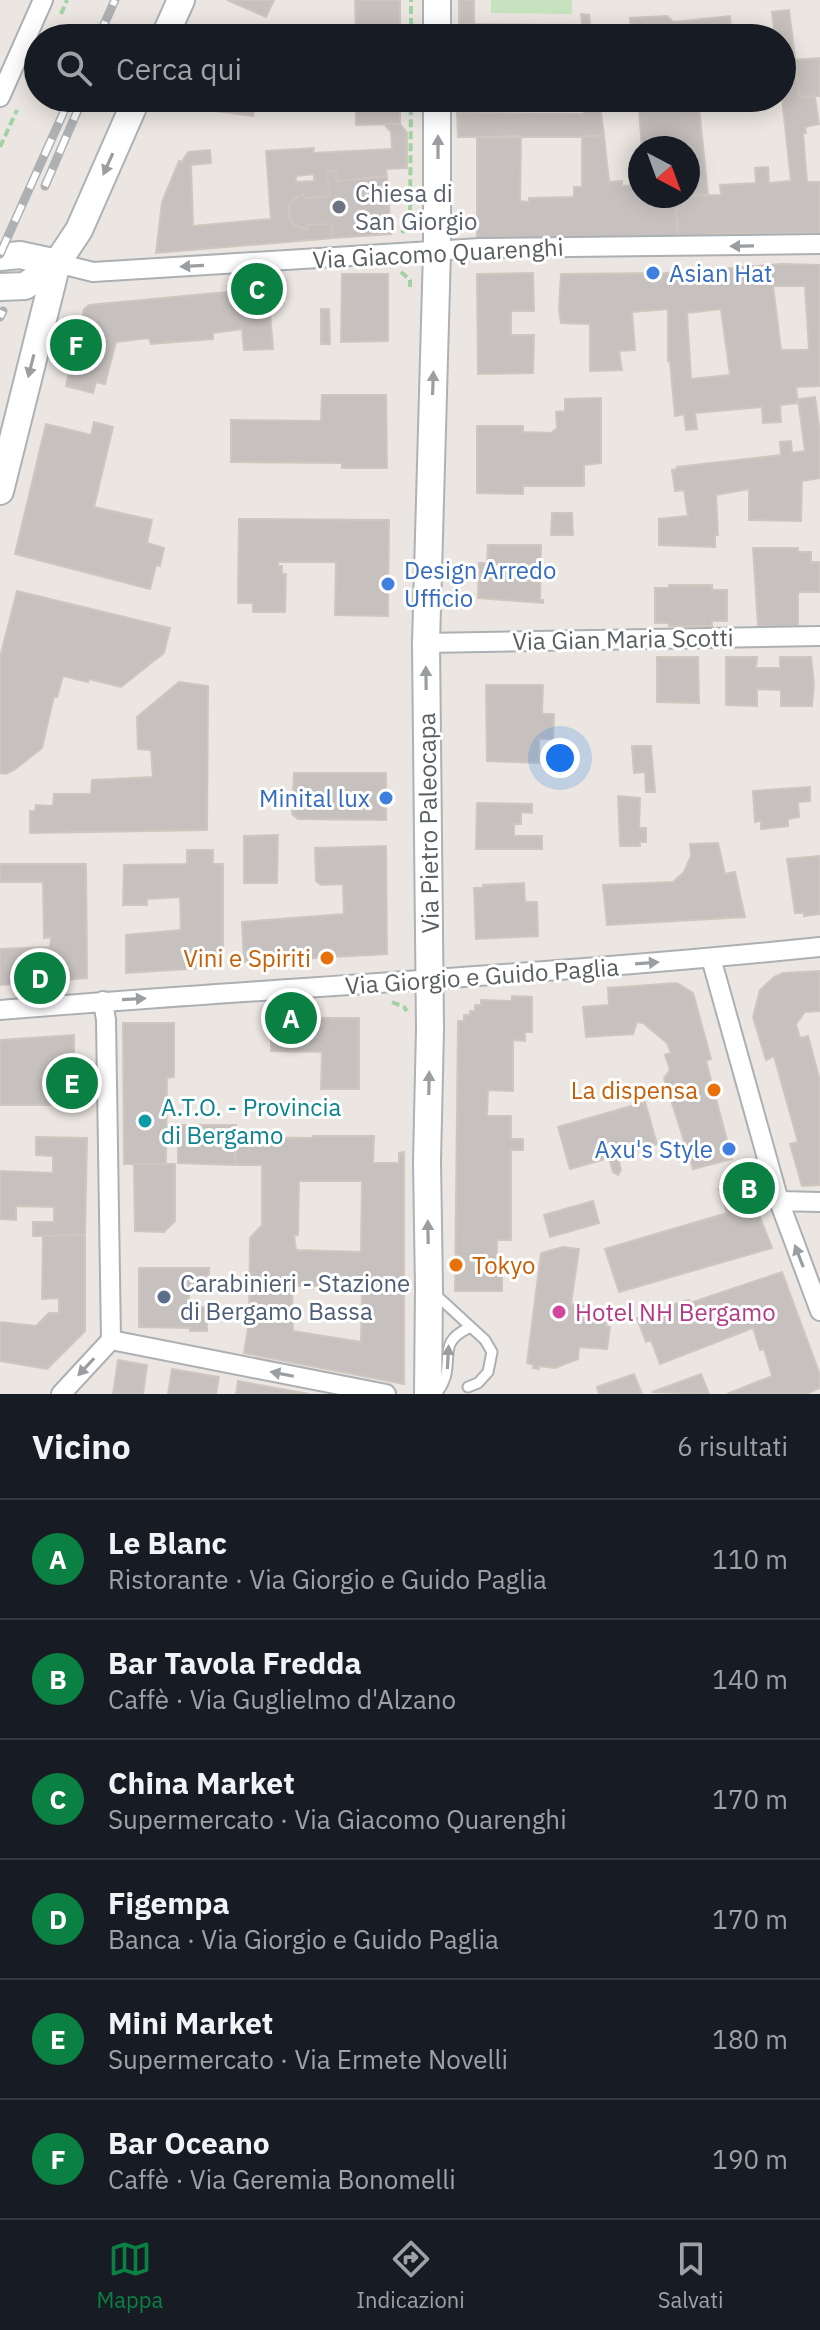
<!DOCTYPE html>
<html lang="it">
<meta charset="utf-8">
<style>
body{margin:0;font-family:"IBM Plex Sans",sans-serif;background:#20242c;color:#f1f3f6}
.compass{position:absolute;left:628px;top:136px;width:72px;height:72px;border-radius:50%;background:#171b24;box-shadow:0 4px 20px #0003;rotate:139deg}
.you{position:absolute;left:560px;top:758px;width:28px;height:28px;margin:-20px;border:6px solid #fff;border-radius:50%;background:#1a73e8;box-shadow:0 0 0 12px #1a73e833}
.badge{display:grid;place-items:center;width:52px;height:52px;border-radius:50%;background:#0b8043;color:#fff;font-size:26px;font-weight:700}
.pin{position:absolute;translate:-50% -50%;border:4px solid #fff;box-shadow:0 2px 8px #0006}
.list{margin:0;padding:0;list-style:none}
h2{display:flex;justify-content:space-between;align-items:center;height:104px;margin:0;padding:0 32px;font-size:34px}
h2 small{font-size:26px;font-weight:400;color:#9ea1a6}
.list li{display:grid;grid-template-columns:52px 1fr auto;gap:24px;align-items:center;box-sizing:border-box;height:120px;padding:0 32px;border-top:2px solid #363941}
.list b{display:block;font-size:30px;white-space:nowrap}
.list p{margin:0;font-size:26px;white-space:nowrap;color:#9ea1a6}
.list em{font-size:26px;font-style:normal;color:#9ea1a6}
.icon{flex:none;width:44px;height:44px;fill:none;stroke:currentColor;stroke-width:2;stroke-linecap:round;stroke-linejoin:round}
.map{position:relative;flex:none;width:820px;height:1394px;overflow:hidden}
.search{position:absolute;background:#171b24;box-shadow:0 4px 20px #0003;left:24px;right:24px;top:24px;height:88px;display:flex;align-items:center;gap:20px;box-sizing:border-box;padding:0 28px;border-radius:44px;color:#9ea1a6;font-size:30px}
.sheet{height:824px;background:#171b24}
nav{display:flex;justify-content:space-around;align-items:center;box-sizing:border-box;height:112px;border-top:2px solid #363941;background:#171b24;font-size:22px;color:#9ea1a6}
nav a{display:grid;justify-items:center;gap:4px}
nav .on{color:#0b8043}
.map>svg:first-child{display:block}
</style>
<div class="map">
<svg width="820" height="1394" viewBox="0 0 820 1394">
<rect width="100%" height="100%" fill="#ebe6e1"/>
<path fill="#c7e2be" d="M491,0H572V14L491,13Z"/>
<path fill="#c6c1be" stroke="#cfc6bf" stroke-width="2" fill-rule="evenodd" d="M227,0H274L266,17Z
M355,0H400V38H356Z
M459,0H474V24H459Z
M789,10L800,97H815L819,124L805,127L806,133H803L807,182H820V233L710,234L678,238L676,209L684,208L682,196L721,195L720,185L756,183L755,168L768,167L769,183L791,181L782,98V38H775L772,12Z
M581,14L589,15L592,38H459V24L582,25Z
M667,16L673,22L730,16L731,28H727L728,38H632L630,18Z
M820,58V96L800,97L794,60Z
M213,98H271V103L255,101L253,116L207,110Z
M356,98H400V124L356,125Z
M582,98H599L604,135L582,137H458L457,113L584,114Z
M638,98H698L708,195L688,196V148H642Z
M384,124H400L407,133V168L386,169L387,176L336,181V171H326L330,196L304,198L303,194L290,204L289,218L296,226L307,229V225L332,224L333,238L156,253L162,202L179,161L182,162L188,152L210,150L211,163L191,165L193,226L271,219L266,151L314,148L313,153L392,149L391,132ZM314,174V181L296,182V176Z
M604,135L609,182L622,181V186L640,185V196H682L684,208L676,209L678,238L477,239V137L521,136L520,201L529,202V198L574,197V187H582V137Z
M326,171H336V181L387,176L391,234L333,238L332,224L307,225V229L300,228L292,223L288,210L290,204L295,198L303,194L304,198L330,196Z
M782,264L820,265V386L796,387L798,403L780,405L781,422L763,423L762,407L695,413L697,429L686,430L684,414L675,416L670,361H668V309L632,312L635,350L619,351L622,370L590,371V324L561,323L559,309L561,274L665,273ZM773,286H805L809,350H781ZM721,309L730,375L691,379L687,313Z
M533,273L534,311H511V335H534L533,373L478,374L477,274Z
M342,274H388V341L341,342Z
M268,288L273,349L244,350L242,329L213,333V339L151,344L149,338L116,342L105,384L96,382L93,393L66,386L84,309L89,305Z
M321,309H329L330,344H321Z
M322,395H386L387,468H342V463L231,462V420L321,421Z
M815,397L820,433V478L802,481L801,521L749,520V489L716,495L718,535H715V547L659,545V519L688,516L684,490L675,491L672,470L677,469V467L781,455L780,442L791,441L792,453L805,451L798,399Z
M601,398V463L584,465V486H523V494L477,493V426H523V432L551,433L557,428L556,412L565,411V399Z
M94,422L113,427L94,507L152,520L147,543L164,548L160,566L156,565L150,589L15,554L46,424L91,435Z
M552,513H572L573,535H551Z
M239,519L389,520L388,616L335,615L336,562H278V566H282V574H286L285,612H253V603H238Z
M488,545H541L540,600H543V603L478,598L479,563H487Z
M753,548H798V552H811V562H820V592H798V626H758Z
M669,585H712V590H727V621H712V626H669V623H655V588H669Z
M17,591L170,628L164,653L121,687L89,679L88,682L63,676L57,697L54,696L42,748L14,770L6,774L0,773V657Z
M657,657H698L699,703L657,702Z
M726,657H757L756,668H780V657H811L814,684L812,706H781V690L757,689V706L726,705Z
M179,682L208,686L207,830L30,833V811H35L36,805L53,806L54,794H91L92,780L153,777L151,750L138,749L137,717Z
M486,685H543L542,714H554L553,739H539V763L487,761Z
M632,746H651L655,792H646L645,772L634,773Z
M294,773H386V820L298,819L292,814Z
M810,787V801L798,802L799,817L788,819V826L761,829V821L755,822L753,791Z
M618,796L640,798L639,828H646V842H640V846H620Z
M477,803L532,804V813L521,812V824H514V836H542V849H476Z
M278,835L277,883H244V836Z
M718,843L725,874L735,872L745,917L607,925L603,885L673,882L684,872L691,856L690,844Z
M386,846L387,954L244,962L242,922L344,914L343,884L321,885L316,881L315,848Z
M187,850H213V864H223V963L220,967L126,973V935L181,930L180,897L147,899V905H123L124,865L187,864Z
M820,856V914L804,916V913H795L787,859Z
M0,864H86L87,978L0,985V949L50,947L51,937L44,938L43,882H0Z
M524,883L525,902H537L538,936L476,939L474,888H483V885Z
M820,971V1011L805,1012L796,1024L800,1038L808,1036L820,1081V1185L802,1186L790,1144L798,1142L774,1056L766,1060L753,1017L760,990L774,977L783,973Z
M677,983L693,993L711,1059L706,1061L732,1159L693,1169L664,1078L670,1070L665,1055L671,1053L667,1043L643,1023L637,1022L633,1034L586,1037L583,1007L609,1005L608,988Z
M512,996L532,997V1032H525V1041L513,1040V1091L488,1090L487,1116H511V1139H523V1150H511V1240H497V1261H502V1291H455L458,1021H464V1015H470V1011H475V1005H481V1000L512,1001Z
M271,1018H359V1089H321L322,1052L271,1051Z
M123,1023H174V1077L167,1078L166,1164H124Z
M74,1035V1105H0V1040Z
M645,1102L657,1144L617,1155L621,1170L618,1175L613,1172L609,1158L570,1169L558,1127Z
M178,1125H236L235,1165L178,1163Z
M313,1136H374L373,1163H399V1153L404,1152V1384L244,1353L249,1322L250,1238L262,1225V1165H235L236,1137L313,1138ZM299,1181H362L361,1252L296,1250L294,1235H298ZM292,1286H362L361,1342L293,1331Z
M36,1137L87,1138L85,1235L33,1236V1222H54V1207L16,1206V1220L0,1219V1171L53,1173V1156L36,1155Z
M134,1164H175V1221L164,1232L135,1231Z
M746,1181L772,1248L619,1292L605,1249L727,1213L719,1189Z
M593,1201L599,1223L550,1237L544,1215Z
M85,1235V1331L47,1369L0,1361V1322L36,1326L49,1313H59V1298L42,1299L43,1236Z
M563,1247L579,1249L571,1304L584,1306L582,1318L607,1321L606,1326L610,1327L607,1349L579,1347L578,1359L555,1368L539,1366V1369L533,1368L534,1365L527,1363L541,1253Z
M139,1268H209V1274L202,1283L194,1282V1287H190L188,1309L190,1307H207V1331H190V1328L139,1327Z
M782,1272L820,1375V1388L806,1394H727L772,1376L764,1349L760,1350L753,1328L660,1364L651,1340L646,1342L637,1318L678,1303L689,1300L690,1303Z
M118,1360L147,1365L143,1394H113Z
M172,1369L219,1377L216,1394H168Z
M634,1374L642,1394H599L597,1387Z
M701,1374L709,1394L652,1392Z
M238,1381L309,1394H236Z"/>
<g fill="none" stroke-linecap="round" stroke-linejoin="round">
<defs>
<path id="lane" d="M435,1294L485,1340L492,1352L488,1372L478,1383L468,1387
M436,1394C460,1365 432,1344 469,1328"/>
<path id="street" d="M0,97L43,0
M57,263L93,272L480,248L820,244
M426,643L820,636
M711,958L779,1201L820,1311
M0,1010C273,988 547,975 820,947
M779,1201L820,1202
M111,1340L386,1394
M61,1394L111,1340L106,1020L103,1001"/>
<path id="secondary" d="M437,0V38
M164,38L181,0
M0,257L20,255L57,263
M0,287L25,286L57,263L79,230L137,98
M0,491L57,263
M428,1394L429,1289L427,1161L430,1029L426,643L437,251V98"/>
</defs>
<use href="#lane" stroke="#acb0b3" stroke-width="13"/>
<use href="#street" stroke="#acb0b3" stroke-width="22"/>
<use href="#secondary" stroke="#adb2b5" stroke-width="30"/>
<path stroke="#a2d2a3" stroke-width="4" stroke-dasharray="8 4" stroke-linecap="butt" d="M61,14L67,0
M411,38V0
M0,147L17,110
M402,233L410,220L411,98
M401,272L410,280V287
M392,1002L404,1007L407,1011"/>
<use href="#lane" stroke="#fff" stroke-width="9"/>
<use href="#street" stroke="#fff" stroke-width="18"/>
<use href="#secondary" stroke="#fff" stroke-width="26"/>
<defs>
<path id="rail" d="M98,38L115,0
M45,186L83,98
M0,254L70,98
M0,317L3,311"/>
</defs>
<use href="#rail" stroke="#afb0b1" stroke-width="9"/>
<use href="#rail" stroke="#fff" stroke-width="6" stroke-dasharray="18" stroke-linecap="butt"/>
</g>
<defs><path id="oneway-solid" d="M-6-.8H1V-3.2L6.5 0L1 3.2V.8H-6Z" transform="scale(2)"/></defs>
<g fill="#9b9ea0">
<use href="#oneway-solid" transform="translate(438 147) rotate(-90)"/>
<use href="#oneway-solid" transform="translate(108 164) rotate(114)"/>
<use href="#oneway-solid" transform="translate(742 246) rotate(179)"/>
<use href="#oneway-solid" transform="translate(192 266) rotate(177)"/>
<use href="#oneway-solid" transform="translate(31 366) rotate(104)"/>
<use href="#oneway-solid" transform="translate(433 383) rotate(-88)"/>
<use href="#oneway-solid" transform="translate(426 678) rotate(-91)"/>
<use href="#oneway-solid" transform="translate(647 963) rotate(-4)"/>
<use href="#oneway-solid" transform="translate(134 999) rotate(-3)"/>
<use href="#oneway-solid" transform="translate(429 1083) rotate(-89)"/>
<use href="#oneway-solid" transform="translate(428 1232) rotate(-91)"/>
<use href="#oneway-solid" transform="translate(799 1256) rotate(-111)"/>
<use href="#oneway-solid" transform="translate(448 1357) rotate(-87)"/>
<use href="#oneway-solid" transform="translate(86 1367) rotate(133)"/>
<use href="#oneway-solid" transform="translate(282 1374) rotate(-169)"/>
</g>
<circle fill="#6b7280" stroke="#fff" stroke-width="3" cx="339" cy="207" r="8"/>
<g fill="#3f7fe0" stroke="#fff" stroke-width="3">
<circle cx="653" cy="273" r="8"/>
<circle cx="388" cy="584" r="8"/>
<circle cx="386" cy="798" r="8"/>
<circle cx="729" cy="1149" r="8"/>
</g>
<g fill="#e8710a" stroke="#fff" stroke-width="3">
<circle cx="327" cy="958" r="8"/>
<circle cx="714" cy="1090" r="8"/>
<circle cx="456" cy="1265" r="8"/>
</g>
<circle fill="#0f9aa8" stroke="#fff" stroke-width="3" cx="145" cy="1121" r="8"/>
<circle fill="#5c6f8a" stroke="#fff" stroke-width="3" cx="164" cy="1297" r="8"/>
<circle fill="#d1479c" stroke="#fff" stroke-width="3" cx="559" cy="1312" r="8"/>
<g text-anchor="middle" dominant-baseline="central" stroke-width="6" stroke-linejoin="round" paint-order="stroke">
<g font-size="24" fill="#5b616d" stroke="#fff" text-anchor="start">
<text x="355" y="193">Chiesa di<tspan x="355" dy="28">San Giorgio</tspan></text>
</g>
<g font-size="24" fill="#595e61" stroke="#fff">
<text transform="translate(438 253) rotate(-3)">Via Giacomo Quarenghi</text>
<text transform="translate(623 639) rotate(-1)">Via Gian Maria Scotti</text>
<text transform="translate(428 823) rotate(-91)">Via Pietro Paleocapa</text>
<text transform="translate(482 976) rotate(-4)">Via Giorgio e Guido Paglia</text>
</g>
<g font-size="24" fill="#366cbe" stroke="#fff" text-anchor="start">
<text x="669" y="273">Asian Hat</text>
<text x="404" y="570">Design Arredo<tspan x="404" dy="28">Ufficio</tspan></text>
<text x="370" y="798" text-anchor="end">Minital lux</text>
<text x="713" y="1149" text-anchor="end">Axu's Style</text>
</g>
<g font-size="24" fill="#c56008" stroke="#fff" text-anchor="end">
<text x="311" y="958">Vini e Spiriti</text>
<text x="698" y="1090">La dispensa</text>
<text x="472" y="1265" text-anchor="start">Tokyo</text>
</g>
<g font-size="24" fill="#0d838f" stroke="#fff" text-anchor="start">
<text x="161" y="1107">A.T.O. - Provincia<tspan x="161" dy="28">di Bergamo</tspan></text>
</g>
<g font-size="24" fill="#4e5e75" stroke="#fff" text-anchor="start">
<text x="180" y="1283">Carabinieri - Stazione<tspan x="180" dy="28">di Bergamo Bassa</tspan></text>
</g>
<g font-size="24" fill="#b23c85" stroke="#fff" text-anchor="start">
<text x="575" y="1312">Hotel NH Bergamo</text>
</g>
</g>
</svg>
<svg class="compass" viewBox="-18 -18 36 36"><path d="M0-13l5 13h-10z" fill="#e53935"/><path d="M0 13l5-13h-10z" fill="#9ea1a6"/></svg>
<div class="you"></div>
<div class="pin badge" style="left:291px;top:1018px">A</div>
<div class="pin badge" style="left:749px;top:1188px">B</div>
<div class="pin badge" style="left:257px;top:289px">C</div>
<div class="pin badge" style="left:40px;top:978px">D</div>
<div class="pin badge" style="left:72px;top:1083px">E</div>
<div class="pin badge" style="left:76px;top:345px">F</div>
<div class="search"><svg class="icon" aria-label="search" viewBox="0 0 24 24"><circle cx="10" cy="10" r="6"/><path d="M15 15l6 6"/></svg>Cerca qui</div>
</div>
<section class="sheet">
<h2>Vicino<small>6 risultati</small></h2>
<ul class="list">
<li><span class="badge">A</span><div><b>Le Blanc</b><p>Ristorante · Via Giorgio e Guido Paglia</p></div><em>110 m</em></li>
<li><span class="badge">B</span><div><b>Bar Tavola Fredda</b><p>Caffè · Via Guglielmo d'Alzano</p></div><em>140 m</em></li>
<li><span class="badge">C</span><div><b>China Market</b><p>Supermercato · Via Giacomo Quarenghi</p></div><em>170 m</em></li>
<li><span class="badge">D</span><div><b>Figempa</b><p>Banca · Via Giorgio e Guido Paglia</p></div><em>170 m</em></li>
<li><span class="badge">E</span><div><b>Mini Market</b><p>Supermercato · Via Ermete Novelli</p></div><em>180 m</em></li>
<li><span class="badge">F</span><div><b>Bar Oceano</b><p>Caffè · Via Geremia Bonomelli</p></div><em>190 m</em></li>
</ul>
</section>
<nav>
<a class="on"><svg class="icon" aria-label="map" viewBox="0 0 24 24"><path d="M3 6l6-2 6 2 6-2v14l-6 2-6-2-6 2zM9 4v14M15 6v14"/></svg>Mappa</a>
<a><svg class="icon" aria-label="directions" viewBox="0 0 24 24"><path d="M12 3l9 9-9 9-9-9zM9 14v-3h6M13 9l2 2-2 2"/></svg>Indicazioni</a>
<a><svg class="icon" aria-label="saved" viewBox="0 0 24 24"><path d="M7 4h10v16l-5-4-5 4z"/></svg>Salvati</a>
</nav>
